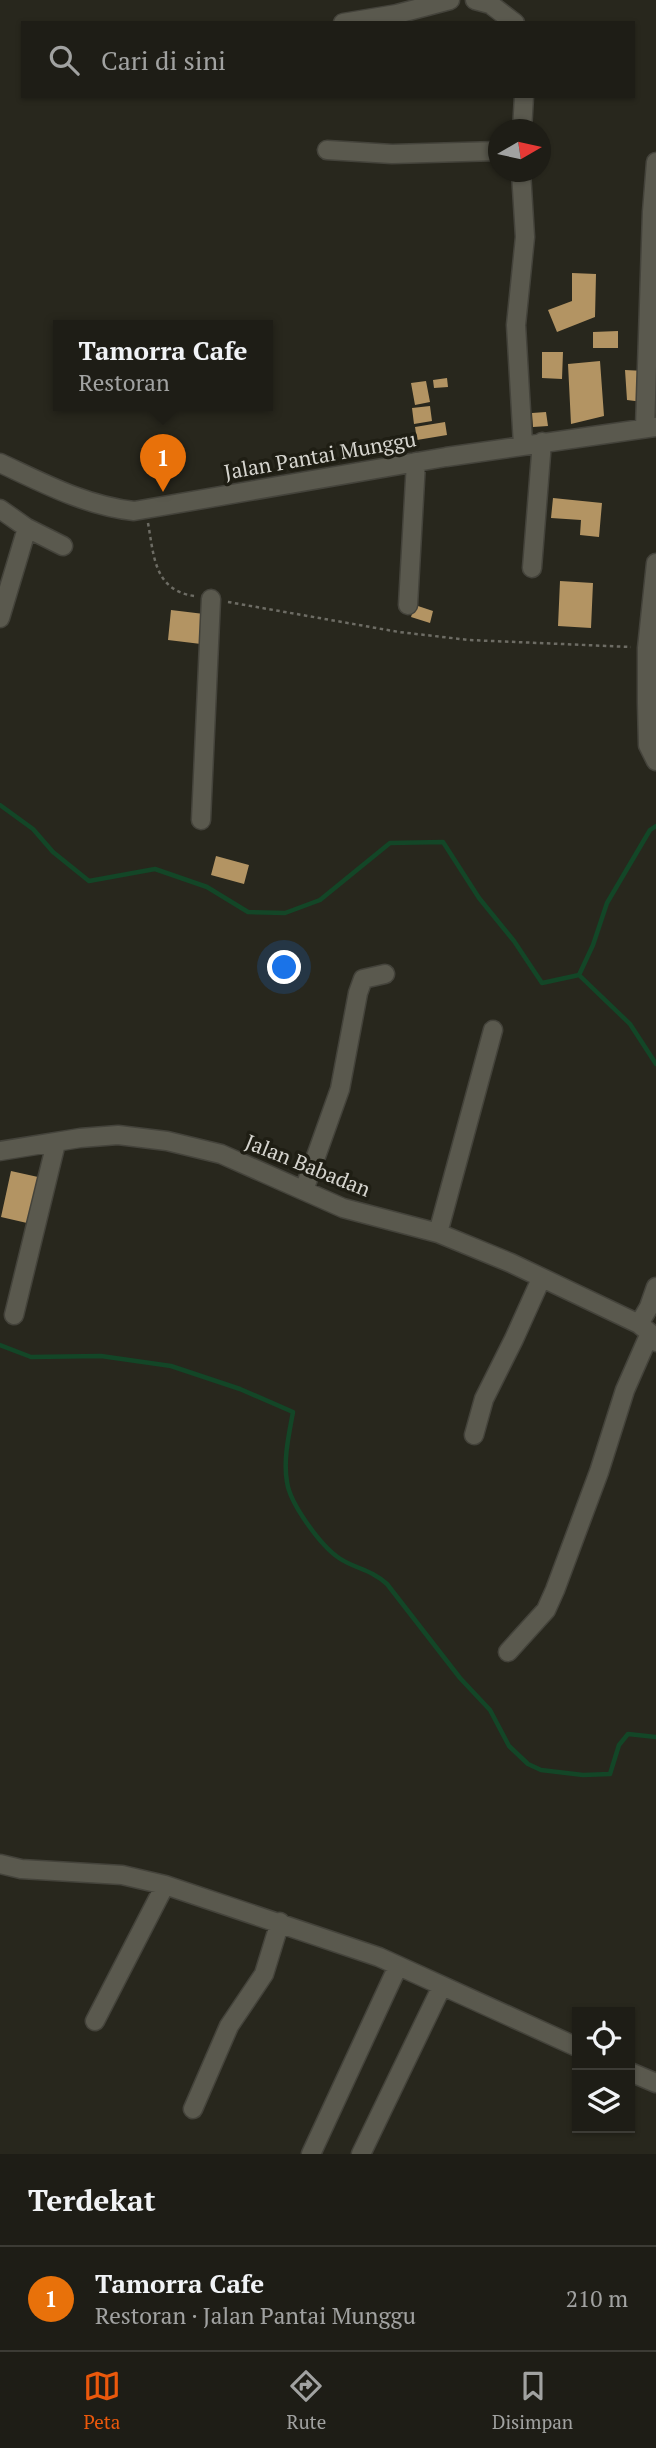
<!DOCTYPE html>
<html lang="id">
<meta charset="utf-8">
<style>
body{margin:0;font-family:"PT Serif",serif;background:#26261f;color:#f1f3f6}
.controls{position:absolute;right:21px;bottom:21px;display:grid;overflow:hidden;border-radius:0px;box-shadow:0 2px 5px #0004}
.controls button{width:63px;height:63px;display:grid;place-items:center;padding:0;border:0;border-bottom:2px solid #3c3b35;background:#1e1d16;color:#f1f3f6;font:35px sans-serif}
.compass{position:absolute;left:488px;top:119px;width:63px;height:63px;border-radius:50%;background:#1e1d16;box-shadow:0 2px 5px #0004;rotate:81deg}
.you{position:absolute;left:285px;top:968px;width:24px;height:24px;margin:-18px;border:5px solid #fff;border-radius:50%;background:#1a73e8;box-shadow:0 0 0 10px #1a73e833}
.badge{display:grid;place-items:center;width:46px;height:46px;border-radius:50%;background:#ea580c;color:#fff;font-size:23px;font-weight:700}
.pin{position:absolute;translate:-50% -58px;filter:drop-shadow(0 2px 4px #0008)}
.pin::after{content:'';position:absolute;top:37px;width:24px;height:21px;background:inherit;clip-path:polygon(0 0,100% 0,50% 100%)}
.popup{position:absolute;left:53px;top:320px;width:220px;height:91px;box-sizing:border-box;display:grid;place-content:center;border-radius:0px;background:#1e1d16;filter:drop-shadow(0 2px 5px #0005);font-size:23px;white-space:nowrap;color:#a1a2a1}
.popup b{font-size:26px;color:#f1f3f6}
.popup::after{content:'';position:absolute;left:50%;top:100%;margin-left:-14px;border:14px solid transparent;border-top-color:#1e1d16}
.list{margin:0;padding:0;list-style:none}
h2{display:flex;justify-content:space-between;align-items:center;height:91px;margin:0;padding:0 28px;font-size:30px}
h2 small{font-size:23px;font-weight:400;color:#a1a2a1}
.list li{display:grid;grid-template-columns:46px 1fr auto;gap:21px;align-items:center;box-sizing:border-box;height:105px;padding:0 28px;border-top:2px solid #3c3b35}
.list b{display:block;font-size:26px;white-space:nowrap}
.list p{margin:0;font-size:23px;white-space:nowrap;color:#a1a2a1}
.list em{font-size:23px;font-style:normal;color:#a1a2a1}
.icon{flex:none;width:38px;height:38px;fill:none;stroke:currentColor;stroke-width:2;stroke-linecap:round;stroke-linejoin:round}
.map{position:relative;flex:none;width:656px;height:2154px;overflow:hidden}
.search{position:absolute;background:#1e1d16;box-shadow:0 2px 5px #0004;left:21px;right:21px;top:21px;height:77px;display:flex;align-items:center;gap:18px;box-sizing:border-box;padding:0 24px;border-radius:0px;color:#a1a2a1;font-size:26px}
.sheet{height:196px;background:#1e1d16}
nav{display:flex;justify-content:space-around;align-items:center;box-sizing:border-box;height:98px;border-top:2px solid #3c3b35;background:#1e1d16;font-size:19px;color:#a1a2a1}
nav a{display:grid;justify-items:center;gap:4px}
nav .on{color:#ea580c}
.map>svg:first-child{display:block}
</style>
<div class="map">
<svg width="656" height="2154" viewBox="0 0 656 2154">
<rect width="100%" height="100%" fill="#28271d"/>
<g fill="none" stroke-linecap="round" stroke-linejoin="round">
<path stroke="#134627" stroke-width="4.5" d="M0,805L33,829L53,852L89,881L155,869L207,887L248,912L285,913L320,900L390,843L443,842L479,898L514,941L542,983L579,975L593,945L607,903L650,830L656,826
M579,975L630,1024L656,1064
M0,1345L31,1357L101,1356L171,1366L240,1389L293,1412C289,1434 283,1460 287,1482C290,1504 321,1546 339,1558C355,1569 371,1569 387,1584L460,1678L490,1710L509,1746L528,1764L541,1770L583,1775L610,1774L619,1745L628,1734L656,1737"/>
</g>
<path fill="#b39463" d="M572,273L596,274L595,317L557,332L548,310L572,301Z
M618,331V348H593V332Z
M542,352H563L562,379L542,378Z
M600,361L604,416L571,424L568,364Z
M625,370L645,371L643,402L627,400Z
M447,378L448,387L434,388L433,380Z
M426,381L430,402L415,405L411,383Z
M430,406L432,421L414,424L412,408Z
M546,412L548,426L533,427L532,413Z
M445,422L447,435L417,440L415,427Z
M553,498L602,503L599,537L580,535L581,520L551,518Z
M560,581L593,583L591,628L558,626Z
M415,605L433,611L430,623L411,617Z
M171,610L204,614L201,644L168,640Z
M216,856L249,865L244,884L211,875Z
M11,1171L38,1177L27,1223L1,1217Z"/>
<g fill="none" stroke-linecap="round" stroke-linejoin="round">
<defs>
<path id="minor" d="M475,0L490,4L515,23
M343,23L397,14L450,0
M522,130L524,96
M327,150L392,154L498,151
M521,172L525,237L516,325L523,445
M645,428L652,212L656,162
M0,463C43,483 86,506 134,511L446,457L656,427
M0,509L27,528L0,618
M27,528L63,546
M656,563L647,648V703L648,745L656,761
M532,568L542,442
M408,605L416,462
M201,820L211,599
M0,1151L80,1138L118,1135L167,1141L221,1154L343,1208L438,1233L511,1263L639,1324L650,1333L656,1342
M304,1190L340,1089L358,993L363,979L385,974
M438,1233L493,1030
M14,1315L56,1143
M639,1324L649,1307L656,1287
M474,1435L484,1399L514,1339L541,1279
M508,1652L546,1610L555,1590L599,1472L625,1390L650,1333
M0,1864L21,1869L122,1875L165,1885L379,1957L577,2047
M95,2021L165,1885
M630,2072L656,2083
M193,2109L229,2026L264,1974L280,1922
M311,2154L398,1966
M361,2154L442,1986"/>
</defs>
<use href="#minor" stroke="#44433b" stroke-width="21"/>
<path stroke="#6d6c64" stroke-width="2.5" stroke-dasharray="3.5 3.5" stroke-linecap="butt" d="M148,523C154,556 154,590 194,596
M228,602L399,632L469,640L631,647"/>
<use href="#minor" stroke="#5a594e" stroke-width="18"/>
</g>
<g text-anchor="middle" dominant-baseline="central" stroke-width="7" stroke-linejoin="round" paint-order="stroke">
<g font-size="21" fill="#d6d5cf" stroke="#1f1e14">
<text transform="translate(320 455) rotate(-10)">Jalan Pantai Munggu</text>
<text transform="translate(308 1165) rotate(22)">Jalan Babadan</text>
</g>
</g>
</svg>
<div class="controls">
<button><svg class="icon" aria-label="locate" viewBox="0 0 24 24"><circle cx="12" cy="12" r="6"/><path d="M12 2v4M12 18v4M2 12h4M18 12h4"/></svg></button>
<button><svg class="icon" aria-label="layers" viewBox="0 0 24 24"><path d="M12 4l9 5-9 5-9-5zM3 14l9 5 9-5"/></svg></button>
</div>
<svg class="compass" viewBox="-18 -18 36 36"><path d="M0-13l5 13h-10z" fill="#e53935"/><path d="M0 13l5-13h-10z" fill="#a1a2a1"/></svg>
<div class="you"></div>
<div class="pin badge" style="left:163px;top:492px;background:#e8710a">1</div>
<div class="popup"><b>Tamorra Cafe</b>Restoran</div>
<div class="search"><svg class="icon" aria-label="search" viewBox="0 0 24 24"><circle cx="10" cy="10" r="6"/><path d="M15 15l6 6"/></svg>Cari di sini</div>
</div>
<section class="sheet">
<h2>Terdekat<small></small></h2>
<ul class="list">
<li><span class="badge" style="background:#e8710a">1</span><div><b>Tamorra Cafe</b><p>Restoran · Jalan Pantai Munggu</p></div><em>210 m</em></li>
</ul>
</section>
<nav>
<a class="on"><svg class="icon" aria-label="map" viewBox="0 0 24 24"><path d="M3 6l6-2 6 2 6-2v14l-6 2-6-2-6 2zM9 4v14M15 6v14"/></svg>Peta</a>
<a><svg class="icon" aria-label="directions" viewBox="0 0 24 24"><path d="M12 3l9 9-9 9-9-9zM9 14v-3h6M13 9l2 2-2 2"/></svg>Rute</a>
<a><svg class="icon" aria-label="saved" viewBox="0 0 24 24"><path d="M7 4h10v16l-5-4-5 4z"/></svg>Disimpan</a>
</nav>
